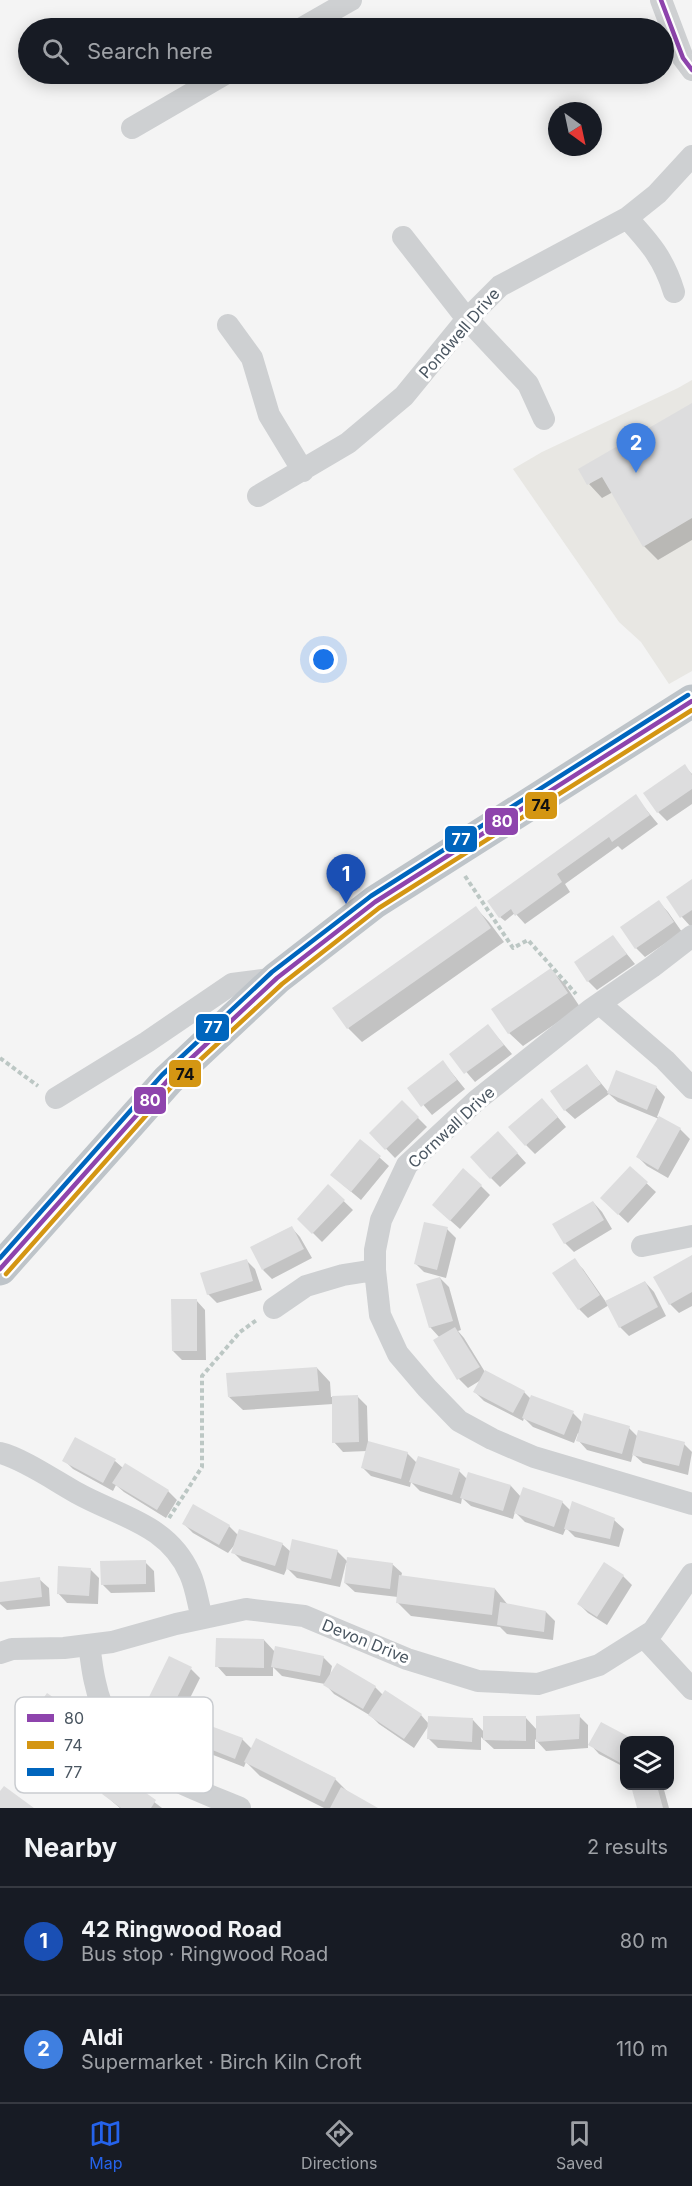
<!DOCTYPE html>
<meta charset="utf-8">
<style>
body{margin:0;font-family:Inter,sans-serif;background:#242831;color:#f1f3f6}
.controls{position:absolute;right:18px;bottom:18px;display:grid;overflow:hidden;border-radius:12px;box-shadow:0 3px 15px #0003}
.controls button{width:54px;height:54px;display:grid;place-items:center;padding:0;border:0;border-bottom:2px solid #363941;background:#171b24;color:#f1f3f6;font:30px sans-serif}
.compass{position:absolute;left:548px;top:102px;width:54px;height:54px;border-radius:50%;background:#171b24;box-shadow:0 3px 15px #0003;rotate:147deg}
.you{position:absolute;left:324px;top:660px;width:21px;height:21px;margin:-15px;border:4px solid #fff;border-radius:50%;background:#1a73e8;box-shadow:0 0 0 9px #1a73e833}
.badge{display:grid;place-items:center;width:39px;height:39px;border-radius:50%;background:#2563eb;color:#fff;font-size:20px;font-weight:700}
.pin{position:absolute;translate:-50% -50px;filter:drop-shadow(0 2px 3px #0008)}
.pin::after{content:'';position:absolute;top:32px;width:21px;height:18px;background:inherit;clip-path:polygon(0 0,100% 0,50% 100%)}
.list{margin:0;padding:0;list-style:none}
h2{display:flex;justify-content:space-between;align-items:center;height:78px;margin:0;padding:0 24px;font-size:26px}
h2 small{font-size:20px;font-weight:400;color:#9ea1a6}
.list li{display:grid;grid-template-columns:39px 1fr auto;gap:18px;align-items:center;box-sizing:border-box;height:108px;padding:0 24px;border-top:2px solid #363941}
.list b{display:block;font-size:22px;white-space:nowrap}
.list p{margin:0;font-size:20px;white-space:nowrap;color:#9ea1a6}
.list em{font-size:20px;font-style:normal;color:#9ea1a6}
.icon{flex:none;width:33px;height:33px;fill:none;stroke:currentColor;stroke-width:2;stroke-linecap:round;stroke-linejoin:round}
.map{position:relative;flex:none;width:692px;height:1808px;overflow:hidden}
.search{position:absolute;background:#171b24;box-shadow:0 3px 15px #0003;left:18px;right:18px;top:18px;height:66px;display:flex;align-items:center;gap:15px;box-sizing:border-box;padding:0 21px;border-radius:33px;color:#9ea1a6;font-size:22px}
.sheet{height:294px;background:#171b24}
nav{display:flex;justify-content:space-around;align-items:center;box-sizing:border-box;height:84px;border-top:2px solid #363941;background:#171b24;font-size:16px;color:#9ea1a6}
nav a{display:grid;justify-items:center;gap:3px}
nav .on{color:#2563eb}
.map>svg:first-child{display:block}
</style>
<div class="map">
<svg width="692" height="1808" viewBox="0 0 692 1808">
<rect width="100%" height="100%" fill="#f4f4f4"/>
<path fill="#e8e7e3" d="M692,380V671L669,684L641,642L619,622L513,469L542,452L678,388Z"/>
<path fill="#0003" d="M692,404V540L658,560L644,546L613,492L602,498L589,484Z
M684,766L692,774V804L667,821L658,812Z
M635,796L658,824L622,850L618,846L565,884L570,892L525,924L515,913L505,921L500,917Z
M692,881V926L691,927L682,917L668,897Z
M659,902L668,912L682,932L645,957L636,948Z
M476,908L489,922L504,942L362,1042L348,1028Z
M613,937L635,964L597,990L588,981Z
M551,970L564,983L580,1007L523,1046L509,1033Z
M488,1026L512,1054L475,1082L451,1054Z
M443,1062L465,1089L432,1115L409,1088Z
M587,1066L609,1093L656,1087L665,1097L657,1117L680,1129L690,1139L668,1178L647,1166L638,1157L659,1119L618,1102L609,1094L575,1119L565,1110Z
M402,1102L427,1127L395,1158L371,1133Z
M551,1109L566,1127L535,1154L526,1145Z
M361,1141L389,1166L361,1200L342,1184Z
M507,1142L526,1163L500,1187L491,1178Z
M630,1168L656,1192L628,1223L611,1207Z
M328,1186L353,1210L322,1242L299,1219Z
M481,1186L490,1195L460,1229L443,1214Z
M593,1202L602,1212L612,1229L574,1252L565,1243Z
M291,1227L300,1237L312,1258L272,1279L263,1270Z
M447,1229L456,1238L446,1278L424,1272L415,1263Z
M692,1257V1306L679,1313L670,1304Z
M246,1260L255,1269L262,1290L217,1303L208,1294Z
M574,1260L583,1269L606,1302L645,1282L654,1292L666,1316L629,1336L620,1327L609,1305L588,1318L579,1309Z
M440,1278L449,1287L461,1330L458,1331L464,1338L485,1372L524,1392L531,1399L573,1413L583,1423L629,1428L638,1437L684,1444L692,1452L688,1475L643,1463L633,1454L631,1462L587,1450L578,1440L580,1434L578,1433L574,1443L533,1427L524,1418L523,1421L484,1401L475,1392L481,1380L468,1388L459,1379L435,1341L440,1338L430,1327Z
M196,1300L205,1310L206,1360H182L173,1351Z
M317,1368L330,1382L331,1397H358L367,1406L368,1442L407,1453L417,1463L459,1471L467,1479L469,1474L511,1486L521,1497L562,1502L571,1511L614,1520L624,1529L619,1547L575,1537L566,1528L563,1535L525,1522L515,1512L513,1519L471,1506L462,1498L461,1504L420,1491L411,1482L410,1487L371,1476L362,1467L367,1451L343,1452L334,1442L333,1404L243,1410L229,1397Z
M76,1439L115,1461L123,1468L168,1491L177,1500L166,1518L124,1492L116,1485L113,1491L73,1469L64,1460Z
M184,1524L229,1526L238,1535L282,1544L291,1552L337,1551L348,1562L392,1564L402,1573L401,1577L495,1589L508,1605L546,1612L555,1621L553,1640L507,1634L500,1627L411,1616L397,1602L398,1597L355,1592L345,1583L348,1563H346L340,1587L297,1578L287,1568L284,1575L242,1561L233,1552L236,1543L228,1553L193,1533Z
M145,1562L154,1571L155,1592L111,1593L102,1584Z
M90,1569L99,1578L98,1604L67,1603L58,1593Z
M623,1576L632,1585L607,1625L588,1613L579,1604Z
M39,1579L49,1588L50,1606L7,1610L0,1604V1583Z
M264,1640L275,1652L323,1657L332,1666L330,1675L337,1665L375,1687L383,1695L421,1715L429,1724L473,1720L484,1732L526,1718L537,1730L579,1716L588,1725V1748L546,1751L535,1739V1749H494L481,1737V1750L438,1748L429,1739V1725L414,1748L379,1724L371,1716L334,1694L325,1684L282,1676L273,1667V1676H226L217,1666Z
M191,1669L200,1678L181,1716L160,1706L151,1696Z
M48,1695L79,1717L88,1726L80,1739L112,1766L120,1776L162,1808H120L114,1803L104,1794L107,1790L74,1762L72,1746L42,1725L33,1716Z
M602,1724L632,1740H624V1767L599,1754L590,1744Z
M242,1739L252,1749L257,1740L335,1779L348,1792L375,1808H324L260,1776L246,1762L244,1767L203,1751L194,1742Z
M633,1786H663L669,1808H638Z"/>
<path fill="#ddddde" d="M692,403V518L643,547L602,477L587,485L578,469Z
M685,764L692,775V789L657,813L643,793Z
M636,794L650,815L612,842L609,837L557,874L562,882L515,916L511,909L499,918L487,901Z
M692,879V910L680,918L666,897Z
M659,900L674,922L635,949L620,927Z
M476,906L491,928L347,1029L332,1008Z
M613,935L627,954L587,982L574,962Z
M551,968L568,993L508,1034L491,1009Z
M488,1024L504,1045L464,1074L449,1054Z
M443,1060L457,1080L421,1107L407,1088Z
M587,1064L601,1084L564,1111L550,1091Z
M616,1070L657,1086L647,1110L607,1093Z
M542,1098L558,1117L525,1146L508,1127Z
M402,1100L419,1117L385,1150L369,1133Z
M659,1116L681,1128L658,1170L636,1157Z
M498,1131L518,1153L490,1179L470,1157Z
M360,1139L381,1156L351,1192L330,1175Z
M630,1166L648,1182L618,1215L600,1198Z
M463,1168L482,1185L450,1221L432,1205Z
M328,1184L345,1200L312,1234L297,1219Z
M593,1201L604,1220L564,1244L552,1224Z
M424,1222L448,1227L437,1270L414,1264Z
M292,1226L304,1249L262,1270L250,1247Z
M692,1255V1292L669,1305L653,1277Z
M575,1258L600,1295L578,1310L552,1273Z
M247,1259L253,1281L207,1295L200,1273Z
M440,1277L453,1321L429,1328L416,1284Z
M645,1281L658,1307L619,1328L605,1301Z
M171,1299H197V1351H172Z
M455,1327L480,1367L457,1380L433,1340Z
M317,1367L319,1391L228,1397L226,1373Z
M485,1370L525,1391L513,1413L473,1392Z
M358,1395L359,1442L332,1443V1396Z
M531,1395L574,1411L564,1435L522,1418Z
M584,1413L630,1426L622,1454L576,1441Z
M638,1430L685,1442L679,1466L632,1455Z
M75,1437L116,1459L103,1483L62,1461Z
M368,1441L408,1452L401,1479L361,1468Z
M418,1456L460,1469L452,1495L409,1482Z
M125,1463L169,1490L157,1510L112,1483Z
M468,1472L511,1485L503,1511L460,1498Z
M523,1487L563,1501L554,1527L514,1513Z
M572,1501L615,1518L610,1539L564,1529Z
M193,1504L230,1525L219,1545L182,1524Z
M239,1529L283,1543L275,1566L231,1553Z
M292,1539L338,1550L331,1579L286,1569Z
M347,1557L393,1563L390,1589L344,1583Z
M146,1560V1584L101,1585L100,1561Z
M604,1562L624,1575L597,1617L577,1604Z
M58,1566L91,1568L89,1596L57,1594Z
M399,1575L495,1588L492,1615L396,1603Z
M40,1577L42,1597L0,1602V1582Z
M500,1602L546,1611L544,1632L497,1625Z
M216,1638L264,1639V1668L215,1667Z
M275,1646L324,1656L320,1676L271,1667Z
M169,1656L192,1667L172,1708L149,1697Z
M337,1663L376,1686L363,1709L323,1685Z
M385,1690L422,1714L404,1739L368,1715Z
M47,1693L80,1716L64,1739L31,1716Z
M580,1714L579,1739L536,1742V1716Z
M428,1716L473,1718L472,1742L427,1739Z
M483,1716H526V1741L483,1740Z
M200,1722L243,1738L235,1759L192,1742Z
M601,1722L635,1740H624V1765L588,1745Z
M256,1738L336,1778L324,1802L244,1762Z
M118,1773L156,1800L151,1808H121L102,1794Z
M4,1786L34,1808H0V1791Z
M631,1786H657L663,1808H637Z
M341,1787L378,1808H330Z"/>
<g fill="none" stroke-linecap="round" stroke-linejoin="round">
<path stroke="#bcc7c4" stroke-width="4" stroke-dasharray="4.5 3" stroke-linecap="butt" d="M465,876L513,948L528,940L576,994
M0,1058L38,1086
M169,1518L202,1467V1376L240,1332L258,1319"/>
<path stroke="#ced0d2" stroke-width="22" d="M661,0L683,58L692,70
M302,28L351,0
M132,128L225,74
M627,218C650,243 664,259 674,292
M403,237L467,319L528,384L544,419
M228,325L252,358L269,415L303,471
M258,496L348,443L404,396L467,319L500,286L627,218L657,194L692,156
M692,936L652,967L590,1010L477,1100L407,1165L381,1220L375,1250V1270L380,1315L398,1354L427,1388L459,1421L492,1439L534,1457L692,1504
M600,1004L665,1060L692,1088
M56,1098L147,1042L232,984L277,978
M642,1246L692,1236
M274,1308L306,1286L343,1275L375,1270
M0,1453C22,1458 57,1482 77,1493C120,1517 168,1524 190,1574C196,1587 198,1604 202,1618
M644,1637L692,1689
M89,1645C91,1657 92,1670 95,1682C112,1763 173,1780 240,1808
M0,1653L12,1649L64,1648L112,1642L176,1624L246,1609L304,1616L407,1659L478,1681L538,1684L599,1665L653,1631L692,1574"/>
<path stroke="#bec4c9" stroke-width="33" d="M0,1269L168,1080L277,978L375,902L692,701"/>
<defs>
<path id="bus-1" d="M661,0L683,58L692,70
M0,1269L168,1080L277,978L375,902L692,701"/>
<path id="bus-2" d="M6,1274L173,1085L282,984L379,908L692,710"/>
<path id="bus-3" d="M0,1258L162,1075L272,972L371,896L688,695"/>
</defs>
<use href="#bus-1" stroke="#fff" stroke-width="9"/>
<use href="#bus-2" stroke="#fff" stroke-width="9"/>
<use href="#bus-3" stroke="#fff" stroke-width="9"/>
<use href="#bus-1" stroke="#8e44ad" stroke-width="4.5"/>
<use href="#bus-2" stroke="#d49613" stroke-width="4.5"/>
<use href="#bus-3" stroke="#0065bd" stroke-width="4.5"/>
</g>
<g text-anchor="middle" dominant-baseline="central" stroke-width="6" stroke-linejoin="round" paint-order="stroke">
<g font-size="16" fill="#4a5661" stroke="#fff">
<text transform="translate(459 333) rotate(-49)">Pondwell Drive</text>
<text transform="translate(451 1127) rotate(-43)">Cornwall Drive</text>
<text transform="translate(366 1641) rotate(22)">Devon Drive</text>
</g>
</g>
<rect x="15" y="1697" width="198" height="96" rx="9" fill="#fff" stroke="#c9ccd0" stroke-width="1.5"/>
<rect x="27" y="1714" width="27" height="8" fill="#8e44ad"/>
<rect x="27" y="1741" width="27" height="8" fill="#d49613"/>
<rect x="27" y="1768" width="27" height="8" fill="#0065bd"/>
<g font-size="16" fill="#4a5661">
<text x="64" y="1724">80</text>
<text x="64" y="1751">74</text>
<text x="64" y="1778">77</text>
</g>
<g stroke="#fff" stroke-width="2">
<rect x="524" y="791" width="34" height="29" rx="6" fill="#d49613"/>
<rect x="484" y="807" width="35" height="29" rx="6" fill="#8e44ad"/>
<rect x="444" y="825" width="34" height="28" rx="6" fill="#0065bd"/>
<rect x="195" y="1013" width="35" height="29" rx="6" fill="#0065bd"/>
<rect x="168" y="1059" width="34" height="29" rx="6" fill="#d49613"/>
<rect x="133" y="1086" width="34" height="29" rx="6" fill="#8e44ad"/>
</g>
<g font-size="16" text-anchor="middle" font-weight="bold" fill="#fff">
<text x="502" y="827">80</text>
<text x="461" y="845">77</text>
<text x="213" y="1033">77</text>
<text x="150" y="1106">80</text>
</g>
<g font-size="16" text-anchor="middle" font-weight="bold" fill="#111">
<text x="541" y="811">74</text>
<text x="185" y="1080">74</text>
</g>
</svg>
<div class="controls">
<button><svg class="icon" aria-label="layers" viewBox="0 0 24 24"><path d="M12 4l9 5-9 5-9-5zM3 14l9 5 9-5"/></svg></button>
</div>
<svg class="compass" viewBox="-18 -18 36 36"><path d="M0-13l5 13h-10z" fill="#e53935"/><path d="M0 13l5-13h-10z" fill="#9ea1a6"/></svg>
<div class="you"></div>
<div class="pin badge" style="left:346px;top:904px;background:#1a4fb4">1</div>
<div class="pin badge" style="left:636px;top:473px;background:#3f7fe0">2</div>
<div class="search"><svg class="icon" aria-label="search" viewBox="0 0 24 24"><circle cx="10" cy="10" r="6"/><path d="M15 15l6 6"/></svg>Search here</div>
</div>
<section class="sheet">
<h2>Nearby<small>2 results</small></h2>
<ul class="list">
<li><span class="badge" style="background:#1a4fb4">1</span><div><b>42 Ringwood Road</b><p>Bus stop · Ringwood Road</p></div><em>80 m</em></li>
<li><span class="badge" style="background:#3f7fe0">2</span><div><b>Aldi</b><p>Supermarket · Birch Kiln Croft</p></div><em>110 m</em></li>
</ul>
</section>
<nav>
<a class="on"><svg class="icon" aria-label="map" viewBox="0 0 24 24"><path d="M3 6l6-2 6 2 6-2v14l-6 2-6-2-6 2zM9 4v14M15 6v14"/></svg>Map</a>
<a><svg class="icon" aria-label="directions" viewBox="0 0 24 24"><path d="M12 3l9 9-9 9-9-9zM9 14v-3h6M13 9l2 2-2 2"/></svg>Directions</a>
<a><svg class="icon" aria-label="saved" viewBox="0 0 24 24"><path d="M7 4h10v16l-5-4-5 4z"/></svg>Saved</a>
</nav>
